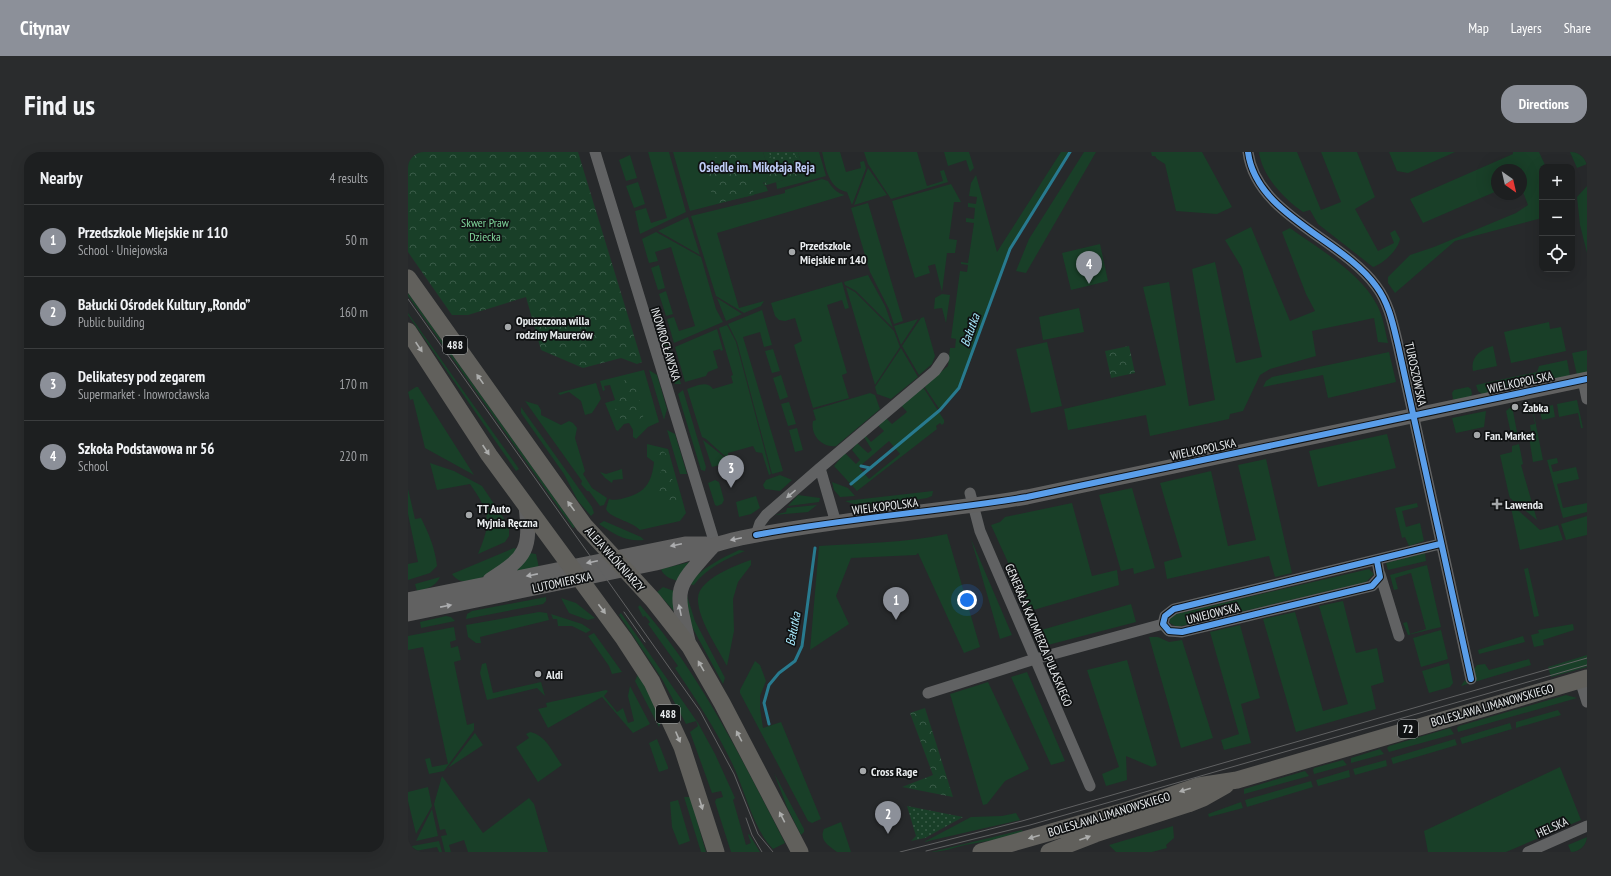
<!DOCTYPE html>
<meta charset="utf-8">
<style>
body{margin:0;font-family:"PT Sans Narrow",sans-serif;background:#2a2c2d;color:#f1f3f6}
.controls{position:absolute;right:12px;top:12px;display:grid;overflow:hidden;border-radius:8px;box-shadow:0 4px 16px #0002}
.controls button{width:36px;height:36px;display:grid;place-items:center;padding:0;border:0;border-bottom:1px solid #3b3d3e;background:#1d1f20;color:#f1f3f6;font:20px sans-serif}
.compass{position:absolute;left:1083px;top:12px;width:36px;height:36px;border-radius:50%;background:#1d1f20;box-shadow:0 4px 16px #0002;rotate:146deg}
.you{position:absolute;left:559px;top:448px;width:14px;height:14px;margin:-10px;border:3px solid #fff;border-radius:50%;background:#1a73e8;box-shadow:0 0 0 6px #1a73e833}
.badge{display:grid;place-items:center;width:26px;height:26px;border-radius:50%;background:#8c9099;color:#fff;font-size:13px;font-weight:700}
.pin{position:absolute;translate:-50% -33px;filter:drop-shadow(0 1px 2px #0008)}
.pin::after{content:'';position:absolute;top:21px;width:14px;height:12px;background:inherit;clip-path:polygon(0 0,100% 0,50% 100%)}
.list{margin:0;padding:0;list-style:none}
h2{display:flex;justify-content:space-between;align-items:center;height:52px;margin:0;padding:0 16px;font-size:17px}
h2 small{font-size:13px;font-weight:400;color:#a0a2a5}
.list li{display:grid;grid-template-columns:26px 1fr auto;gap:12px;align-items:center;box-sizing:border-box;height:72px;padding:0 16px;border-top:1px solid #3b3d3e}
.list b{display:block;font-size:15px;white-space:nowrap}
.list p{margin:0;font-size:13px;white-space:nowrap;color:#a0a2a5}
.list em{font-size:13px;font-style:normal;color:#a0a2a5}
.icon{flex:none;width:22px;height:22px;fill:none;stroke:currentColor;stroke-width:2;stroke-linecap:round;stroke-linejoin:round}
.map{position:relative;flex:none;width:1179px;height:700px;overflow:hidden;border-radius:16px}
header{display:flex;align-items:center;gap:24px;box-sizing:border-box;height:56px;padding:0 20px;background:#8c9099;color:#fff}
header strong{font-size:19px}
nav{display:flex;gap:22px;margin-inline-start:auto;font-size:14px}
.intro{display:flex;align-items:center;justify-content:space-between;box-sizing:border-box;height:96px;padding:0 24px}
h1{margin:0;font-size:28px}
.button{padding:10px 18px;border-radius:16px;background:#8c9099;color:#fff;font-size:14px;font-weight:700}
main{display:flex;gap:24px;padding:0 24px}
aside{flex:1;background:#1d1f20;border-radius:16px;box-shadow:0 4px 16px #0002}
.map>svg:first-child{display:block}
</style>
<header>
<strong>Citynav</strong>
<nav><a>Map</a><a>Layers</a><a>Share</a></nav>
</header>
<div class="intro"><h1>Find us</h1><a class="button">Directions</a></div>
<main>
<aside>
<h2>Nearby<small>4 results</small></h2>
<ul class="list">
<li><span class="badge">1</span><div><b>Przedszkole Miejskie nr 110</b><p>School · Uniejowska</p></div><em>50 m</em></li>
<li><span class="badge">2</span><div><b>Bałucki Ośrodek Kultury „Rondo”</b><p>Public building</p></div><em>160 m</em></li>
<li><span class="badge">3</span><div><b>Delikatesy pod zegarem</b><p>Supermarket · Inowrocławska</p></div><em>170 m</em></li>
<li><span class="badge">4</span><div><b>Szkoła Podstawowa nr 56</b><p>School</p></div><em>220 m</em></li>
</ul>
</aside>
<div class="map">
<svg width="1179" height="700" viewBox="0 0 1179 700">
<defs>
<pattern id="forest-crowns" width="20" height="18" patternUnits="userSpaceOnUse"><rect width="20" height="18" fill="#193f28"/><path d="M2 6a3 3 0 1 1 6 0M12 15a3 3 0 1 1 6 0" fill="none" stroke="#3a5b48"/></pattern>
<pattern id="garden-dots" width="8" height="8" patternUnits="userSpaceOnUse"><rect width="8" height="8" fill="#193f28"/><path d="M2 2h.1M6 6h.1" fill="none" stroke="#3a5b48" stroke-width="1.8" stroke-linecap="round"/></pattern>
</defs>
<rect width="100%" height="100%" fill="#27292b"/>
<path fill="#193f28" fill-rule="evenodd" d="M240,0H261L278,60L232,82L227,59L238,56L243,71L259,66Z
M265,0H355L362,21L358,30L355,31V34H358L360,39L282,59Z
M390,0H411L418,24L369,37L368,30L396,22Z
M414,0H432L438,20L453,16L452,10L456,9L458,16L444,53L439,40C420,36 418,16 414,0Z
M456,0H509L519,34L535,29L532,19L536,18L540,30L483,47L460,12Z
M536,0H561L566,16L562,20L558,8L540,14Z
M653,0H662L602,97L555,230L546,244L532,258L516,234L540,214L542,196H547L548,187L543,186L552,119L559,120L560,113L553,112V110L560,111L566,71L558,70V66L566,67L567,56L560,55V51L568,52L569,45L561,44L563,31L568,23L589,100Z
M676,0H688L618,121L608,119L621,87Z
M743,0H794L824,55L809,62L768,59L757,12L749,7L747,4H744Z
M851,0H889L913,58L933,50L913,0H949L967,45L947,57L970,99L986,91L982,81L987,78L992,87C990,98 975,112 965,115L910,72L902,58L895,60C876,47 854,24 851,0Z
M981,0H1047L1000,21L989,19Z
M1105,0H1131L1138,15H1134V66L1047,89L987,141L980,131V125L1002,103L1026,95L1108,61L1120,53L1113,35V18H1089V39L1015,71L1002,47L1105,2Z
M1162,0H1179V12L1169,16Z
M222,3L229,26L218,29L211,8Z
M460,16L479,43L446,53Z
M414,27L420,29C423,35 430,42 437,43L309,81L331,156L356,149L353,154L336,161L308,144L283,64L377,41V38Z
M230,30L237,52L226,56L218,34Z
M543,32L553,50H546L541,87L549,88L547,101H539L534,140L527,112L520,114L522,121L507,126L484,49Z
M1179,34V101L1172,73L1169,45Z
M460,51L495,169L486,172L481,157L462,120L443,56Z
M280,65L292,103L250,79Z
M843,75L882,169L907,159L898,142L874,80L882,76C911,97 953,121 969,153C975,164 977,178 980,191L970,190L966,166L904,179L908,204L862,217L852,223L835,259L822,262L821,267L742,284L738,263L660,278L656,257L758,233L735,135L761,130L781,254L807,248L784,117L807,110L828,211L854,205L834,116L817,88Z
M248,80L293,105L308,157L315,170L266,191L259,167L266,165L271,179L287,174L263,95L247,100L250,109L241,111L234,87Z
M692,92L700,129L663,138L654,101Z
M251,113L257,136L250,138L243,116Z
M460,123L477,154L485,176L448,139L437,133L436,130Z
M434,130L441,156L437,157L434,148L419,153L439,221L434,223L441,246L405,256L386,193L394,189L387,166L377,169L371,168L367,164L363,151Z
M438,135L447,140L486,179L492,195L467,233Z
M258,139L265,162L258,164L251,142Z
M0,141L167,375L165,376L0,144Z
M534,142L542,143L538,171L534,156L526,157L527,146Z
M309,146L334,162L318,169Z
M671,156L676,180L635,188L631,165Z
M354,158L364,193L356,195L352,180L335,185L375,319L364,322L329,190L320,172Z
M0,161L111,317L108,319L0,163Z
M516,165L527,204L524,212L511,223L494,194L513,166Z
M254,167L262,197L257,198L248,169Z
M510,167L493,193L486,174Z
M1141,170L1142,177L1153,175L1158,199L1103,211L1096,180Z
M319,173L328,190L363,322L361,323L354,301L348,300L345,294L320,301V307L298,287L294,285L279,237C288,234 299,228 305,237L325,231L323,224L325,223L311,176Z
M309,177L315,198L313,199L312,197L305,199L310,216L300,220L298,224L277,230L267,195Z
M639,190L654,254L623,261L608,197Z
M1085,194L1089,214L1065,219C1062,205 1073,197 1085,194Z
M493,196L510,225L483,247L469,242L467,235Z
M365,197L372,219L364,221L357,199Z
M1179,198V221L1169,223L1164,201Z
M263,199L273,232H267L258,200Z
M981,200L988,230L920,246L915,223L855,235L858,229L864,225Z
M1159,208L1162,224L1075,243L1070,239L1068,233L1129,220L1131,214Z
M236,218L251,270L240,275L228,287L225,285V278L221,271L216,272L210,279L208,278L197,251L207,248L202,233L196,234L197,238L195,239L192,229Z
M241,218L249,223L259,257L256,268Z
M373,223L380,245L372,248L365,226Z
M188,231L193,247L184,261L177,263L173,249L161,240L152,243L150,241Z
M8,235H10L66,323L17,296L5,247L2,248L0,240Z
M515,235L536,268V271L534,273L532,271L528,274L529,277L449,339L426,314L437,301L448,312L452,308L444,298L449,291L460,301L464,298L456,285L458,284L463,290L476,279L470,273L478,266L484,272L499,260L493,253ZM481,289L492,302L461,327L451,315Z
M1060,235L1063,237L1064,242L1062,245L1048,248L1045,247L1044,241L1046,238Z
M275,238L298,315L297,319L293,318L270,242Z
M462,241L467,243L472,257L428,294C414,296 402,283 405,269L408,268L405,258Z
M1169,248L1175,276H1173L1170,261L1151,265L1149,252Z
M117,249L130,253L133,258V263L153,273L161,269L165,271L169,276L167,286L177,319L175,322L184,336L199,346L196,353L192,354L181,339H179L173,332L174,329Z
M381,250L388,272L380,274L373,252Z
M1118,252L1124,253L1135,308L1125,310L1121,285L1123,279L1122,273L1127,272L1125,261L1120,262Z
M1145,253L1147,265L1134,268L1131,256Z
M1104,254L1110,285L1104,286L1098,259Z
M113,255L184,355L186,361L183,364L170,349L156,322L113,261Z
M1078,259L1076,275L1048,281L1044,266Z
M389,276L395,298L387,300L381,278Z
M259,278L267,282L279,322H272Z
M979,282L988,316L910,335L901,299Z
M295,288L320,308L319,311L304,315Z
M239,292L260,297L278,361L272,369L232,378C224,369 201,366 198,357L201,347C208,349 213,347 220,345C238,340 244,329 246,310L239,305Z
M1111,292L1115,312L1113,313L1129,368L1102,346L1101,343L1092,303L1104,300V294Z
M1149,306L1150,311L1143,313L1145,320L1168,315L1171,327L1149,332L1155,356L1179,351V360L1155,366L1139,308Z
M858,307L884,421L867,425L861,404L759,427L756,410L774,405L752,331L803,319L820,394L848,388L830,313Z
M22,311L46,319L74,334L101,374V384L97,390L70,402C84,369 82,361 62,332L29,338Z
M214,317L215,327L205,328L204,331L197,326L192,320L198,322Z
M372,323L384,328L372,339L357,337L355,333L358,328Z
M307,328L311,330L316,348L314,352L309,354L307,353L300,331Z
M424,330L440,336L447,344L432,345L426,338Z
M724,336L747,416L726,422L725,416L713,419L691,343Z
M0,337L7,367L13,366C21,382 27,396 29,414L22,421L0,428V412L10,410L0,362Z
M525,339L524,344L519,346C496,349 458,359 437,349Z
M390,343L412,346L411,350L380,354Z
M348,344L352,356L343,362L331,365L328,350Z
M664,351L684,424L709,418L711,433L622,459L583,373L592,370L597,365Z
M1009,351L1010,355L994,359L998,375L1012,371L1016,389L1001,394L997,385L994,386L987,356Z
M1102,351L1132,378L1150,373L1155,388L1112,398Z
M409,353L400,360L366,363L378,360L379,356Z
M1179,364V383L1158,388L1153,372Z
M196,369L233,385L236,388C217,390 206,382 191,372Z
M539,382L572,495L556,501L510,401L508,403L443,406L428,444L441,472L402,498L411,394C455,391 497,391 539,382Z
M563,387L604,483L592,487Z
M106,396L112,398C97,410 60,445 44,422Z
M331,398L337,399C318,407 298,416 286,433L280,432C294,416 312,407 331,398Z
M121,401L128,402L131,416L107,421L105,418Z
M1017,401L1018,409L980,418L978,411Z
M343,408V413L330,430L325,447L326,479L319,514C310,496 289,466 290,446C291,427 328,413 343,408Z
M282,410L270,429C263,427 255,424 253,417Z
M1019,413L1033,475L1000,483L995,471L999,470L1002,482L1018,477L1003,421L987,426L990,437L986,438L982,423Z
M1120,416L1131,464L1126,465L1116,417Z
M961,417L966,422L958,430L769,475L762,471V466L768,462Z
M32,425C27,435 19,437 9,439L7,432Z
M255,435L266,439V459L249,440Z
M279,444L287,469L317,526L315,532L283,473L279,463Z
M138,445V449L135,452L58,467L59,462L64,459Z
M153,446L168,451L187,466L180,468L161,461Z
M935,449L948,501L969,496L976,530L963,534L968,557L888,580L855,467L887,460L915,559L940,552L911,454Z
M723,452L728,470L636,494L630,479Z
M232,453C294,524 334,608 377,691L365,697C345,677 337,638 324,611C308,578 288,547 267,516L270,514L240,472L242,470L237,464L235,465L230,455Z
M131,460L139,461L141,468L72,485L73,491H68L60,485L58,473Z
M213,461L290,571L307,602L327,646L325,648L338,693L343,691L340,683L341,682L352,700H323L307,650L308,647L315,645L313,639L304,641L282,580L290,574L288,569L278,572L254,527L211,463Z
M143,462L174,472L183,478L178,481L164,474H150L149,467H145Z
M38,464L43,465L47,469L13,476L12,470Z
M1165,472L1166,478L1135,488L1136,493L1126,495L1123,483L1131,481L1130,478Z
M832,473L852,546L833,552L843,591L816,598L813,588L831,582L802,480Z
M46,475L48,488L42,490L43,496L50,494L53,508L46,510L59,573L66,571V578L36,619L21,622L17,607L22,606L24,615L40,612L15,495L0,498V484Z
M1033,478L1040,507L1013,515L1005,486Z
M186,481L214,520L204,522L201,514L180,484Z
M1115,484L1117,490L1071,502L1070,498Z
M741,485H750L761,490L774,488L805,586L773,596Z
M1179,503V515L1143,525L1140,515Z
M1121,507L1123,513L1053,534L1057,528L1058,530L1067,528L1066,517L1069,513L1077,512L1081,518Z
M719,508L749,613L744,615L718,604L719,628L698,634L694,622L711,615L679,518Z
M347,509L352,513L358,529L352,544V556L355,576L373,570L413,667L404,671L400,669L332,541V538Z
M78,511L85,541L133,530L137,544L129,536L79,548L72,521L74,512Z
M1041,511L1045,531L1042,535L1021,541L1014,519Z
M619,520L657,609L643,613L603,525Z
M230,522L254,566L251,575L227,529Z
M580,530L621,617L597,629L579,652L575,653L542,542Z
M222,534L242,572L225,581L194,545L140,576L130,557L139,555L138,551L198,538L200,539L196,544L209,560L215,556L220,571L226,569L220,544Z
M1158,543L1169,546L1050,580L1049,576L1051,574Z
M1150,558L1153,563L1108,576V570Z
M1102,571L1104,577L1054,592L1052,586Z
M1042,576L1046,582L981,600L979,596L981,594Z
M122,580C138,583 144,600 154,613L130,630L108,595L121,586L118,582Z
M67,581L75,593L40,616Z
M249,587L260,615V617L251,620L241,591Z
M1047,587L1049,593L985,612L983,606Z
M972,597L976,602L943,611V606Z
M935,608L939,613L906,622L905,618L906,616Z
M978,608L979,614L947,623L945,617Z
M1152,615L1173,668L1098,700H1020L1016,679Z
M941,618L942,625L910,634L908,628Z
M897,619L901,624L836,642V637Z
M366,621L396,677V680L393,683L379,655Z
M34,624L75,681L121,646L126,652L140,700H60L56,688L41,693L43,700H37L33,684L39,683L37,677L32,678L26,652Z
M903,629L905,635L839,655L837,648Z
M20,635L24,654L8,682L0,649V640Z
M276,645H282L298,700H293Z
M270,648L282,689L271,693L264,675L262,650Z
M833,650L835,656L801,665L800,662Z
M24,657L30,684L8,689Z
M608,661L612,668L516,690L563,665L594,664Z
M433,670L443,700H429C420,693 411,688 416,677Z
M765,674L766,686L758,693L759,696L744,700H708L701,693Z
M614,678L616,682C596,687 576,689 557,693C545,696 535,700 523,700Z
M1179,685V700H1163L1160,693Z
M31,689L34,700H31L29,695L2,700L4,694Z"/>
<path fill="url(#forest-crowns)" d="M0,0H170L234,210L229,212L213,206L175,216L133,198L118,145L60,163H44L0,100Z
M329,0H336L346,43L306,52L296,8Z
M355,0H390L396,22L355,34V32L358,30L362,21Z
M721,194L727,221L703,226L697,199Z
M224,225C228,231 227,235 229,241C232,250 236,255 235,266L221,268L207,265L204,258L213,255L211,248L214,241L211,235L217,228Z
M247,297L254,298L259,303L263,324L270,341L268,349L259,352L249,348L251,337L257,325L252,322L255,315L243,303Z
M517,556L545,645L494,635L525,623L502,561Z"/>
<path fill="url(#garden-dots)" d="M361,0H386L389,9L366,17Z
M499,654L555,665L517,686L503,689L508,684Z"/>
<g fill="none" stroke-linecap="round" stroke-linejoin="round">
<path stroke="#287a8f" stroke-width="3" d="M453,314L462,316
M443,332L532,258L551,236L602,97L662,0
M361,572L356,551L361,533L371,521L387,509L394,494L407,396"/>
<path stroke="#616263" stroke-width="11" d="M187,0L307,392
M840,0C848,63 934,87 968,134C981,151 985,172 990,193L1063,527
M1175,228L1179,247
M562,341L572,379L682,634
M428,371L412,316L527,219L536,206
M348,383L352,371L358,363L412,316
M969,409L972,425L964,434L774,480L761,479L755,472L757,464L766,457L1032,392
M972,422L991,484
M1172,528L1179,550
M520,541L627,507L755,472
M1120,700L1179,674"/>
<path stroke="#616161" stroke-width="15" d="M82,428C119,405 123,397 118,354
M0,448L277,392H298
M0,462L248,411C277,404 304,392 333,386C427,367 524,361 619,345L1179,227
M281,493C267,434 265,439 305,394"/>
<path stroke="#61605c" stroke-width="17" d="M0,126L176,373L245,448L282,495L314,551L392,700
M0,179L81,303L216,487L244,530L274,595L308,700
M573,700L717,659L790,634L829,628L1179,526
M641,700L687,682L780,652L795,646L818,633"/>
<path stroke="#606162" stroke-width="1" d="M0,147L292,559L326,622L350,682L365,700
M216,460L237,490
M338,666L344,683L354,700
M518,699L622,673L1179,513
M492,700L614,669L1179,506"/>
<defs>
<path id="cycleway" d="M840,0C848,63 934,87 968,134C981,151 985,172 990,193L1063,527
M348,383C438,366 529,360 619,345L1179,227
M969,409L972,425L964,434L774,480L761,479L755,472L757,464L766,457L1032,392"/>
</defs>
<use href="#cycleway" stroke="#101213" stroke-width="8"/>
<use href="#cycleway" stroke="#5a9eea" stroke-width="6"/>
</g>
<defs><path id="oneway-solid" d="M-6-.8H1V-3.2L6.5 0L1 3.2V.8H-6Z"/></defs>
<g fill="#acadac">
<use href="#oneway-solid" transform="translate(11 195) rotate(56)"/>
<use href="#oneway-solid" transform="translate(72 227) rotate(-125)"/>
<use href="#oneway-solid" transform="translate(78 298) rotate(56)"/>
<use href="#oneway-solid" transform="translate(163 354) rotate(-126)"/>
<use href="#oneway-solid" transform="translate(194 457) rotate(53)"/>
<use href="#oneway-solid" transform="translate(293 514) rotate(-120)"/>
<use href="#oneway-solid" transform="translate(331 584) rotate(-118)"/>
<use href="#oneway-solid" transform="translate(270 585) rotate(67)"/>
<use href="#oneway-solid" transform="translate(777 638) rotate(162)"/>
<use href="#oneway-solid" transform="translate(293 652) rotate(73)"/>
<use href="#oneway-solid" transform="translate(374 665) rotate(-117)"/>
<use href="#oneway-solid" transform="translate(626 685) rotate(164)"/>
<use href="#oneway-solid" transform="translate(677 686) rotate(-20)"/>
</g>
<use fill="#acaeaf" href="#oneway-solid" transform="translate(383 342) rotate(140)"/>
<g fill="#acadaf">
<use href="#oneway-solid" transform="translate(328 387) rotate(168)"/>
<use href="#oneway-solid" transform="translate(268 393) rotate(168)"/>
<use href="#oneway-solid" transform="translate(184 410) rotate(168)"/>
<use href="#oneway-solid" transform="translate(124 423) rotate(169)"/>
<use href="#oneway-solid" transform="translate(38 454) rotate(-11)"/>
<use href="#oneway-solid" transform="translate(272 458) rotate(-102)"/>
</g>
<g fill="#a5a8aa" stroke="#101213" stroke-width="1.5">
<circle cx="384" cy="100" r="4"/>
<circle cx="100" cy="175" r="4"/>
<circle cx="1107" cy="255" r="4"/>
<circle cx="1069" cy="283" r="4"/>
<path d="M1087 346h4v4h4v4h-4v4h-4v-4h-4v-4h4z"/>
<circle cx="61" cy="363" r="4"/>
<circle cx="130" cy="522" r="4"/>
<circle cx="455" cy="619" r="4"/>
</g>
<g text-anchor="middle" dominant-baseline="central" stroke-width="3.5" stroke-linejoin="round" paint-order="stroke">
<g fill="#101213" stroke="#a8abac" stroke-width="1">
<rect x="35" y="184" width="24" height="18" rx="3"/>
<rect x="248" y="553" width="24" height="18" rx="3"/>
<rect x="990" y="568" width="20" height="18" rx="3"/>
</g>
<g font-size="11" font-weight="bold" fill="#e9ecee">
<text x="47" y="193">488</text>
<text x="260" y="562">488</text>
<text x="1000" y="577">72</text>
</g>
<g font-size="12" fill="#80d69c" stroke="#101213">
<text x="77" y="70">Skwer Praw<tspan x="77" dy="14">Dziecka</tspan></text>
</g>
<g font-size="12" font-weight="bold" fill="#e9ecee" stroke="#101213" text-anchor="start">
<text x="392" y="93">Przedszkole<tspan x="392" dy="14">Miejskie nr 140</tspan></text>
<text x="108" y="168">Opuszczona willa<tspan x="108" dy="14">rodziny Maurerów</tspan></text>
<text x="1115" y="255">Żabka</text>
<text x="1077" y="283">Fan. Market</text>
<text x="1097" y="352">Lawenda</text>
<text x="69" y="356">TT Auto<tspan x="69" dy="14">Myjnia Ręczna</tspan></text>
<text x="138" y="522">Aldi</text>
<text x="463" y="619">Cross Rage</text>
</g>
<g font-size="12" fill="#e9ecee" stroke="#101213">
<text transform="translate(258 192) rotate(73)">INOWROCŁAWSKA</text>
<text transform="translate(1008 222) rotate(78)">TUROSZOWSKA</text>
<text transform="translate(1112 230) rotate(-12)">WIELKOPOLSKA</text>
<text transform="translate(795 297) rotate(-12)">WIELKOPOLSKA</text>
<text transform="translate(477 354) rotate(-7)">WIELKOPOLSKA</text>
<text transform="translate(207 407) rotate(48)">ALEJA WŁÓKNIARZY</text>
<text transform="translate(154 430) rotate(-12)">LUTOMIERSKA</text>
<text transform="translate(805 461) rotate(-14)">UNIEJOWSKA</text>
<text transform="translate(631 483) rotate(67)">GENERAŁA KAZIMIERZA PUŁASKIEGO</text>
<text transform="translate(1084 553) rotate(-16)">BOLESŁAWA LIMANOWSKIEGO</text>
<text transform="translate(701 662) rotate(-17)">BOLESŁAWA LIMANOWSKIEGO</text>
<text transform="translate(1144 675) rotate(-24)">HELSKA</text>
</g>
<g font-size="13" font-weight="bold" fill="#bfcdf7" stroke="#101213">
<text x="349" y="15">Osiedle im. Mikołaja Reja</text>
</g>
<g font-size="13" font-style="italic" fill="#a8eafe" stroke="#101213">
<text transform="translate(562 178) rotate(-70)">Bałutka</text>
<text transform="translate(385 477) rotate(-79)">Bałutka</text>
</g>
</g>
</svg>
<div class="controls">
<button>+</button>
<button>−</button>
<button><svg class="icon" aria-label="locate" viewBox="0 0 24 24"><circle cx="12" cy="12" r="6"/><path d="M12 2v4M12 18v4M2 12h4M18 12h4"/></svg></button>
</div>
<svg class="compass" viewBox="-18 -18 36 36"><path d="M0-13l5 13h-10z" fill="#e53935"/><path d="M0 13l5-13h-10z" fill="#a0a2a5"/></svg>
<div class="you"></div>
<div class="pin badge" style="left:488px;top:468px">1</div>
<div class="pin badge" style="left:480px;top:682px">2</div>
<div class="pin badge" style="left:323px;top:336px">3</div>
<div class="pin badge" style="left:681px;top:132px">4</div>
</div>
</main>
